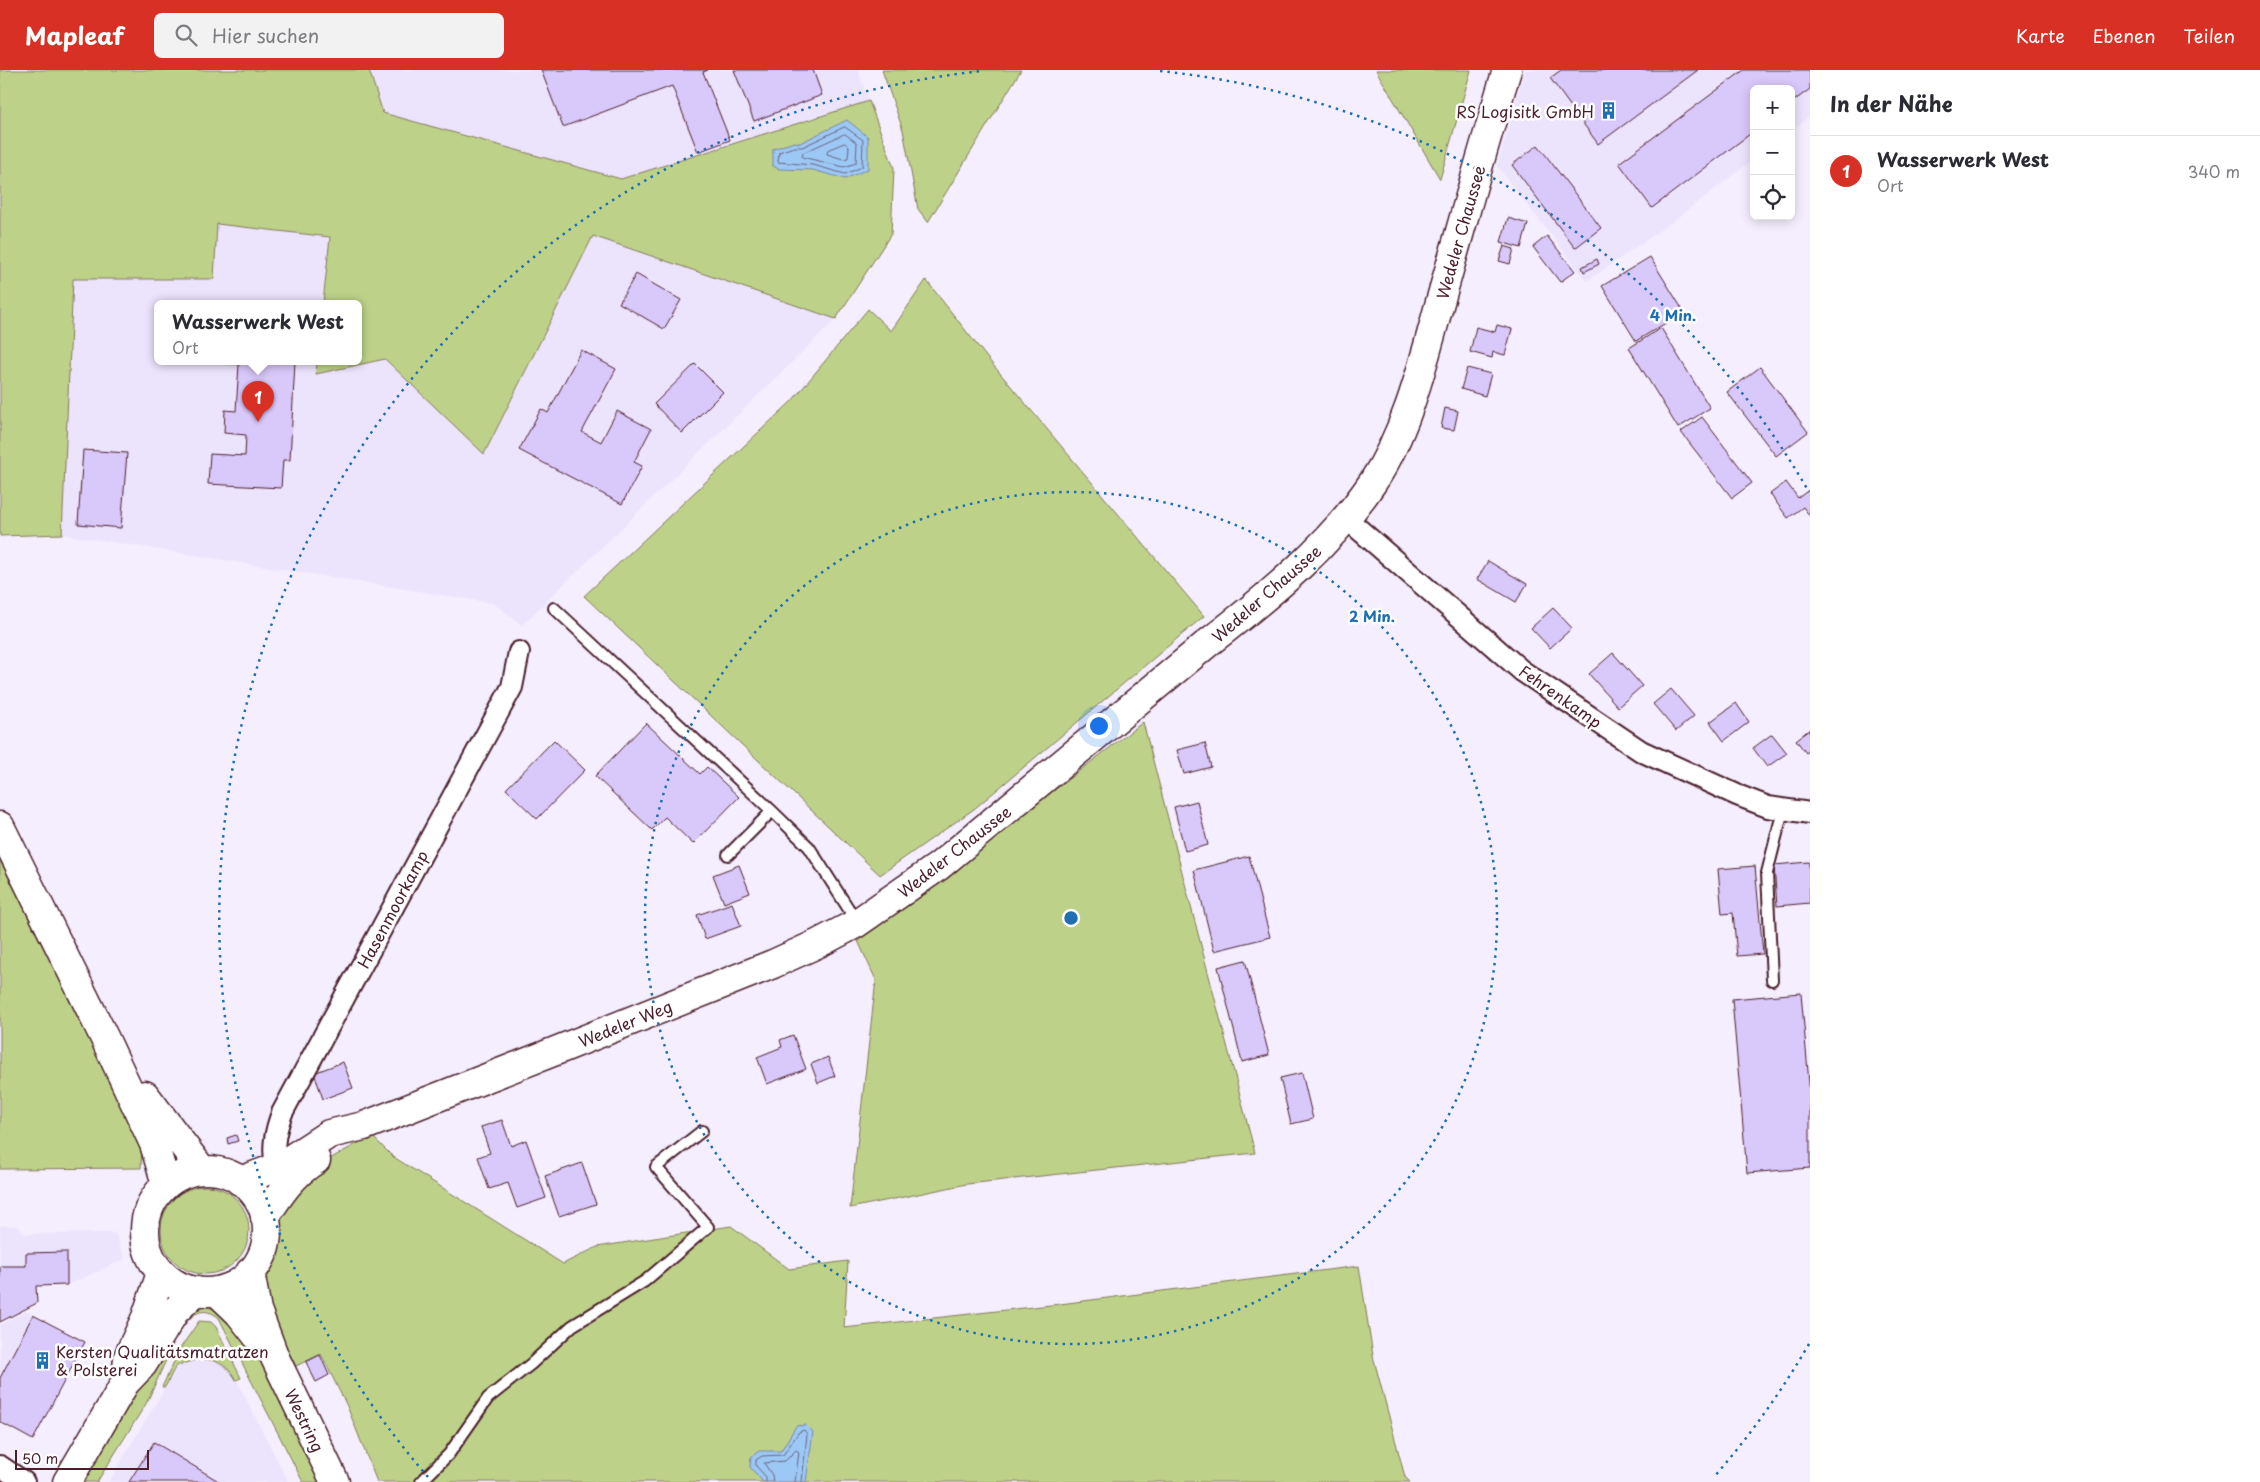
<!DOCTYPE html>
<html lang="de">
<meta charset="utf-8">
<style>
body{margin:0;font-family:"Playpen Sans",sans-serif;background:#f2f2f3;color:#2b2b33}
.controls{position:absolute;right:15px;top:15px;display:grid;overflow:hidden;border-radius:8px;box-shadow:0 2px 12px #0003}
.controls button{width:45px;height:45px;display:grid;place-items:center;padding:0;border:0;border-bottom:1px solid #e1e1e2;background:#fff;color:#2b2b33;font:25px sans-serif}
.scale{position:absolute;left:15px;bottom:12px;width:134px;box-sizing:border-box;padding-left:5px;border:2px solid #4a1f2b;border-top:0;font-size:14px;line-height:18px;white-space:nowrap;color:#4a1f2b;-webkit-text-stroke:4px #fff;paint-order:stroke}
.you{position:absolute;left:1098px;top:655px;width:18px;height:18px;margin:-12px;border:4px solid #fff;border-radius:50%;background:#1a73e8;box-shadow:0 0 0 8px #1a73e833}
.badge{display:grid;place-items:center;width:32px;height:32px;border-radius:50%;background:#d93025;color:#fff;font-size:16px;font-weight:700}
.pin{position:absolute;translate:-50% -41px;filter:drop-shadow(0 1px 2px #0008)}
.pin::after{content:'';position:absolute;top:26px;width:18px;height:15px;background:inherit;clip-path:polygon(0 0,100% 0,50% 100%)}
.popup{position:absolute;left:154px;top:230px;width:208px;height:65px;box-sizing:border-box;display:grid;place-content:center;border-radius:8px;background:#fff;filter:drop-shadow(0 1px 4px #0005);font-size:16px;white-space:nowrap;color:#7c7c81}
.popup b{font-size:19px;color:#2b2b33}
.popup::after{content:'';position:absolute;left:50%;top:100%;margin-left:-10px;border:10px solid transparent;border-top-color:#fff}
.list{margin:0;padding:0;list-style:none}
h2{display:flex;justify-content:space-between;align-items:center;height:65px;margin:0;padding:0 20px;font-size:21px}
h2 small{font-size:16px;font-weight:400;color:#7c7c81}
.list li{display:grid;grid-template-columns:32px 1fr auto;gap:15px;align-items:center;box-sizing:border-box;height:70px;padding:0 20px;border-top:1px solid #e1e1e2}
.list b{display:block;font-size:19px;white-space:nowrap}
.list p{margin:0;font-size:16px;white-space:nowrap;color:#7c7c81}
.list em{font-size:16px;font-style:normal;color:#7c7c81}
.icon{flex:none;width:28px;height:28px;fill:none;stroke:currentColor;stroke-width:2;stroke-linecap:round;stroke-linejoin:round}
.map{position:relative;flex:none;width:1810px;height:1412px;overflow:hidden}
header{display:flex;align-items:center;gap:30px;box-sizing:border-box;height:70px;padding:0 25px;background:#d93025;color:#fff}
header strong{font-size:24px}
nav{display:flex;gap:28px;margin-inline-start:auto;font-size:18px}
.search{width:350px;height:45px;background:#f2f2f3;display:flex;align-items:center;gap:12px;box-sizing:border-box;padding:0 18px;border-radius:8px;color:#7c7c81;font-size:19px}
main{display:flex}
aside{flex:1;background:#fff}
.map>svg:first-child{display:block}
</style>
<header>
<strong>Mapleaf</strong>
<div class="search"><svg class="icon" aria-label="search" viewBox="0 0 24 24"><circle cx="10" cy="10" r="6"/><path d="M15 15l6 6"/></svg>Hier suchen</div>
<nav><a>Karte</a><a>Ebenen</a><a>Teilen</a></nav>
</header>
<main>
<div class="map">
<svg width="1810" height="1412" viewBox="0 0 1810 1412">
<rect width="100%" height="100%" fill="#f4eefe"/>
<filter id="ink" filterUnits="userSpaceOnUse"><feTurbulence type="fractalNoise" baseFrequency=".02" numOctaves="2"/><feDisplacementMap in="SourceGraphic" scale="10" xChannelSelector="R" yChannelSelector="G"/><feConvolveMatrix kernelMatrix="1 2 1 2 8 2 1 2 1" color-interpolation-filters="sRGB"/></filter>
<g filter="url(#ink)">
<path fill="#ece3fd" d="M369,0H858L869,31L621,109L382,43Z
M1525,0H1810V46L1791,60V19H1754V89L1666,156L1587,211L1497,96Z
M217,154L330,167L323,233H158V291H317L316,304L385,289L484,383L593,165L836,249L522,555L493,533L62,464L73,209H213Z
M0,1156H18L24,1164L115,1163L125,1189L67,1215V1183L26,1196H0Z
M26,1241L33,1245L0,1308V1255Z
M211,1289L224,1295L232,1301L288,1412H109L178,1296L193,1290Z"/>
<path fill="#bdd288" stroke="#84785a" d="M0,0H369L383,43L621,109L869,31L894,98L891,164L836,249L593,166L484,384L385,289L316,304L317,291H358V233H323L330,167L217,154L214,209H73L62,464L0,466Z
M882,0H1021L928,152L918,139L903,60Z
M1376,0H1471L1440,109Z
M926,210L988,289L1204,546L974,739L880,805L584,526L792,331L868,239L891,261Z
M1143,652L1255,1083L967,1114L850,1138L876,910L858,871Z
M0,777L61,899L77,945L142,1071L141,1098L0,1099Z
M373,1067L392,1086L563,1194L597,1177L731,1156L789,1199L848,1191L844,1258L1060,1234L1359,1196L1373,1286L1405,1407L1410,1412H377L347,1336L321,1284L296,1296L271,1250L265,1218L267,1208L278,1184L281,1168L280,1146L315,1097L362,1071Z
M161 1160a44 44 0 1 1 88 0a44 44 0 1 1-88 0Z
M203,1236L225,1242L255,1279L321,1412H303L219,1248C205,1236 193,1242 184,1256L178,1258L197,1238Z
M199,1251L211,1252L216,1257L241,1308L236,1310C227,1292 207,1285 189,1292C185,1293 180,1294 177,1296C172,1301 169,1311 165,1317H162L181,1277Z
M169,1268L172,1270V1277L147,1332L97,1412H84Z"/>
<path fill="#9cc8f6" stroke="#7b84a5" d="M847,50L868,67V99L845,109L813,100L779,99L773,96V79L794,72L800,73Z
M806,1355L813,1362L806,1412H763L750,1397L751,1387L759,1381H781L796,1356Z"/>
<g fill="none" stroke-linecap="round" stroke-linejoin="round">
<path stroke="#6b637c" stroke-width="1" d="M845,57L863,70L862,97L845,104L813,95L778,92L779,82L794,77H802Z
M845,64L857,73L856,93L844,97L802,87L803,83Z
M845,73L849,77L848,88L843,89L827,84L828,80Z
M766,1412V1407L756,1396V1390L762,1386L783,1385L799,1362L804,1360L807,1364L802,1412
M773,1412L772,1405L764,1393L785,1391L796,1380L799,1382L795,1412"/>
</g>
<path fill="#d9c8fa" stroke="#4a1f2b" d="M541,0H708L703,2L730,70L698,82L672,16L563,57Z
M734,0H813L822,25L754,51Z
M1561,0H1698L1598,74L1550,8Z
M1744,0H1810V19L1791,33V19H1754V61L1652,138L1619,93Z
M1538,75L1601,158L1575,178L1512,95Z
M1508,148L1528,154L1521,178L1501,172Z
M1547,166L1575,201L1560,212L1533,177Z
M1504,176L1514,179L1510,194L1499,191Z
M1650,187L1684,242L1636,271L1602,216Z
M1597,189L1599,194L1584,202L1582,197Z
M636,204L681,230L664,259L619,233Z
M1497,255L1512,259L1505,285L1493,282L1492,288L1470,282L1476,257L1495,262Z
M1661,258L1710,338L1678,358L1629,278Z
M581,280L616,299L582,362L601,372L617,341L651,359L634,392L642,396L622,434L519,380L541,339L548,343Z
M227,291H295L290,390H283L281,418L208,414L210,384L245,386L246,365L224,363L225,340L236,341L239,294H227Z
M695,294L723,322L682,363L654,334Z
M1760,297L1808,362L1776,386L1727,322Z
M1467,298L1491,304L1485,326L1461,319Z
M1445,338L1458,341L1454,360L1441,358Z
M1702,347L1752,413L1732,428L1681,362Z
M83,380L127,383L121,458L78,454Z
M1786,412L1798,428L1810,419V446L1803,437L1788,448L1770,424Z
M1488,491L1527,514L1516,532L1477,509Z
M1553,538L1572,558L1550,578L1531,558Z
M1613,583L1642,616L1618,637L1589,604Z
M1671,619L1694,646L1676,661L1653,634Z
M1736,633L1749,652L1724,671L1710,652Z
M646,653L700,704L707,697L739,727L693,774L665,747L652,760L595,706Z
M1810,659V680L1806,683L1796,670Z
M1772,664L1787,683L1767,697L1753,678Z
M554,670L585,700L537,749L506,719Z
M1205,673L1211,697L1184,704L1177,680Z
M1197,731L1208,775L1185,781L1174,737Z
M1249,786L1270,867L1214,881L1194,800Z
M1809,792L1810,833L1777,836L1774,795Z
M739,795L750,823L724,833L713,805Z
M1755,796L1763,884L1737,886L1733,843L1722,844L1718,799Z
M732,833L741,856L705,869L697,845Z
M1245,890L1269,985L1242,992L1218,897Z
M1801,923L1810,1024V1098L1747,1103L1732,929Z
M793,965L806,999L767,1014L757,987L782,977L780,970Z
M828,987L835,1006L818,1013L811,994Z
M343,992L353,1018L323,1029L314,1003Z
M1302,1003L1313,1049L1291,1054L1280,1008Z
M502,1050L511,1076L526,1070L546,1128L517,1138L508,1113L489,1119L478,1087L490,1083L481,1057Z
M236,1065L238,1071L228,1074L227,1068Z
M582,1093L596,1134L559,1146L545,1106Z
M67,1182V1215L36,1216L37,1233L0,1252V1196H26V1183Z
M33,1245L85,1272L33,1370L0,1352V1308Z
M320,1285L329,1305L316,1312L306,1292Z
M154,1372L220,1412H129Z"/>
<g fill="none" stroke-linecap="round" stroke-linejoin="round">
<defs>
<path id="lane" d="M554,538L772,741L809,777L857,852
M728,785L772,741
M1772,910L1767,803L1783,740
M421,1412L449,1384L488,1328L531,1294L572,1256L645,1211L708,1157L656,1097L702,1061"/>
<path id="street" d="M1347,449L1522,601L1641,681L1737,725L1768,737L1810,743
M276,1098C272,1077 275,1062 282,1043L512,617L519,582
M0,1396L24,1412"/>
<path id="secondary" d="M240,1111L280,1096L329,1064L364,1056L553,982L773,894L819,873L857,853L939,796L1209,572C1270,525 1330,476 1373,412C1408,359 1423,293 1440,232C1462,155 1483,77 1507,0
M265,1147C280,1124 293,1104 316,1090
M127,1300L128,1287L146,1247L161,1203
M67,1412L125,1313L143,1294L175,1241L196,1221"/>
<path id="primary" d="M0,756L105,969L154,1074L166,1114
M145,1025L202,1100
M145 1161a61 61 0 1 1 122 0a61 61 0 1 1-122 0Z
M250,1202L257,1240L275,1288L335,1412
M216,1221L239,1243L261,1271"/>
</defs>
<use href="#lane" stroke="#4a1f2b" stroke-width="14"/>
<use href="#street" stroke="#4a1f2b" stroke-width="24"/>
<use href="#secondary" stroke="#4a1f2b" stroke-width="31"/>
<use href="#primary" stroke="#4a1f2b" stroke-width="31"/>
<use href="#lane" stroke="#fff" stroke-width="10"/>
<use href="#street" stroke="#fff" stroke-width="20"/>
<use href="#secondary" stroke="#fff" stroke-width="28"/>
<use href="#primary" stroke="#fff" stroke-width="28"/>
</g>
</g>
<g fill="none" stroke="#1f6fb2" stroke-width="2.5" stroke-dasharray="2.5 5">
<circle cx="1071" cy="848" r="426"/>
<path d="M1809 1274A852 852 0 0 1 1714 1407M428 1407A852 852 0 0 1 982 1M1160 1A852 852 0 0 1 1809 422"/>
</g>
<defs>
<symbol id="building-bare" viewBox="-9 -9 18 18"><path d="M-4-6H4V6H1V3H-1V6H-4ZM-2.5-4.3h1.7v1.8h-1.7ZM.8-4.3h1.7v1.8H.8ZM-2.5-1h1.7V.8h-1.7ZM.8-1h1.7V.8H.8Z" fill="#1f6fb2" stroke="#fff" stroke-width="2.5" paint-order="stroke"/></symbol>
</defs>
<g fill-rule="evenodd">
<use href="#building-bare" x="1596" y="28" width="25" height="25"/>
<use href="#building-bare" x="30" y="1278" width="25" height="25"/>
</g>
<g text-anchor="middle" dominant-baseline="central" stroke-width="5" stroke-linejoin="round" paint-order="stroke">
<g font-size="16" fill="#4a1f2b" stroke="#fff" text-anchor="end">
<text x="1594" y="41">RS Logisitk GmbH</text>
<text x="56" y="1281" text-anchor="start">Kersten Qualitätsmatratzen<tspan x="56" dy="18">&amp; Polsterei</tspan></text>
</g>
<g font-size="16" fill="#4a1f2b" stroke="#fff">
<text transform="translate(1460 162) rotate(-74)">Wedeler Chaussee</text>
<text transform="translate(1266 523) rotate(-41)">Wedeler Chaussee</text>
<text transform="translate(1561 626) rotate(35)">Fehrenkamp</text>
<text transform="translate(954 781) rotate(-38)">Wedeler Chaussee</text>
<text transform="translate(392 839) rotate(-62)">Hasenmoorkamp</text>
<text transform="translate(625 953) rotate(-22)">Wedeler Weg</text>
<text transform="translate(305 1350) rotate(64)">Westring</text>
</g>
</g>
<circle cx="1071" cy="848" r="8" fill="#1f6fb2" stroke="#fff" stroke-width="2.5"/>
<g font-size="15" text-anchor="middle" font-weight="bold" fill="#1f6fb2" stroke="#fff" stroke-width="5" stroke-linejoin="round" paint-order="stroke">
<text x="1673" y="251">4 Min.</text>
<text x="1372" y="552">2 Min.</text>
</g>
</svg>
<div class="controls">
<button>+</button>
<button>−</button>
<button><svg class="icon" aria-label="locate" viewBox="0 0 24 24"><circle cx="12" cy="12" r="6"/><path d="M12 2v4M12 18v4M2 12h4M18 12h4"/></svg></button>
</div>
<div class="scale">50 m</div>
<div class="you"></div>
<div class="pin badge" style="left:258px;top:352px">1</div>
<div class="popup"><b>Wasserwerk West</b>Ort</div>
</div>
<aside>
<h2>In der Nähe<small></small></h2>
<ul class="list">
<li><span class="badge">1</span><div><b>Wasserwerk West</b><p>Ort</p></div><em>340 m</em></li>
</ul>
</aside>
</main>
